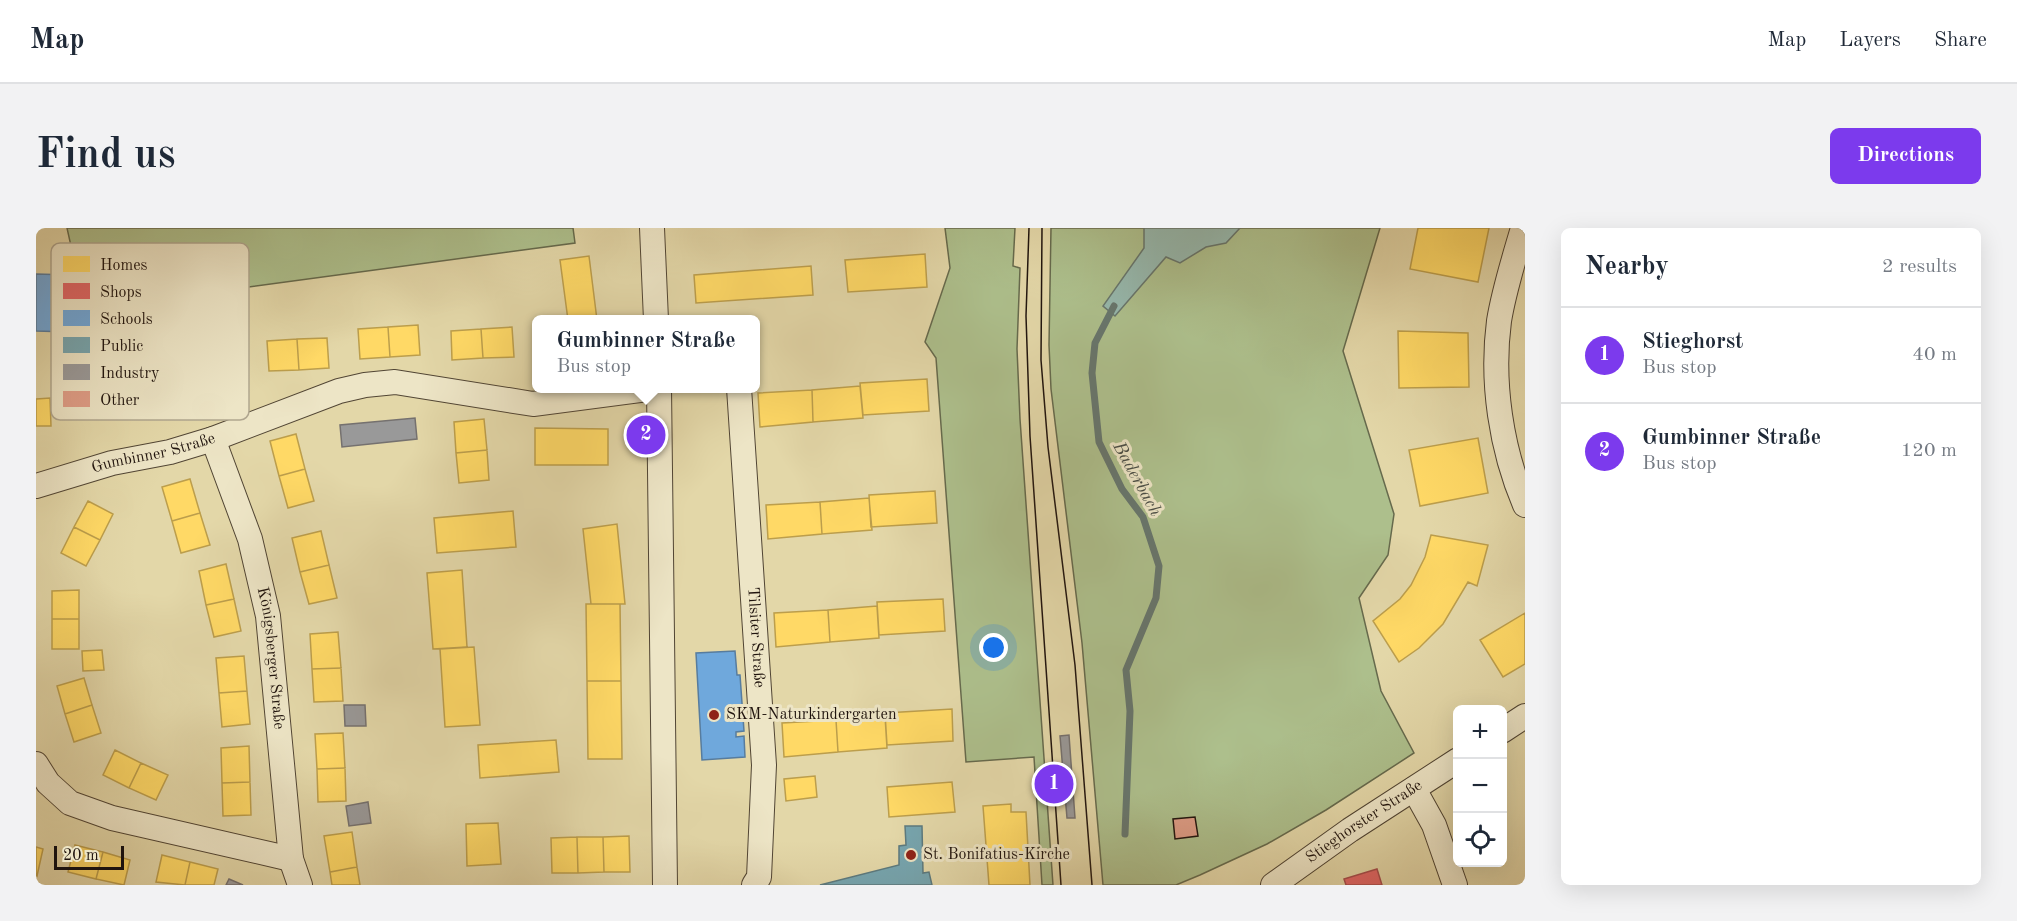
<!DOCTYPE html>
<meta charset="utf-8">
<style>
body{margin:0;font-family:"Old Standard TT",serif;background:#f2f2f3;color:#1f2937}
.controls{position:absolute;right:18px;bottom:18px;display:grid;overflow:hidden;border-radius:9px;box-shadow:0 6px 24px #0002}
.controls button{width:54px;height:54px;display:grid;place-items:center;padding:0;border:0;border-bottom:2px solid #e0e1e3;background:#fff;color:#1f2937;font:30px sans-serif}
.scale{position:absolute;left:18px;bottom:15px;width:70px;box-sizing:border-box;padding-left:6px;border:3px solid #20140e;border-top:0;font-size:16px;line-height:21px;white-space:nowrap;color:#20140e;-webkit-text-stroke:4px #ede5c6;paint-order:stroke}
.you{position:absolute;left:958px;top:420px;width:21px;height:21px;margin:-15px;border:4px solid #fff;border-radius:50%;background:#1a73e8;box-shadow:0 0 0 9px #1a73e833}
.badge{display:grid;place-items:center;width:39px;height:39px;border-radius:50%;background:#7c3aed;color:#fff;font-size:20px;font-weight:700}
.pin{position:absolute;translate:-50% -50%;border:3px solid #fff;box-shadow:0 2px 6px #0006}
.popup{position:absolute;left:496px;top:87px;width:228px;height:78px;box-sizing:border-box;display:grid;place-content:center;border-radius:9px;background:#fff;filter:drop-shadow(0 2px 4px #0005);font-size:20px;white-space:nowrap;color:#747a83}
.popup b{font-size:22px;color:#1f2937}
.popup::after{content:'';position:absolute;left:50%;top:100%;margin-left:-12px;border:12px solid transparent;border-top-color:#fff}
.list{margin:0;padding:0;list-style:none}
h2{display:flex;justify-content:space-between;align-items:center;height:78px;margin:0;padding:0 24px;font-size:26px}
h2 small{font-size:20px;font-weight:400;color:#747a83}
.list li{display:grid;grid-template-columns:39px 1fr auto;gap:18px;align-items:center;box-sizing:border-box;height:96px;padding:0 24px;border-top:2px solid #e0e1e3}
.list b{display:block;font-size:22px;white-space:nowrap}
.list p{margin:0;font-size:20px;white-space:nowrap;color:#747a83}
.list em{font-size:20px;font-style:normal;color:#747a83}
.icon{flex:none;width:33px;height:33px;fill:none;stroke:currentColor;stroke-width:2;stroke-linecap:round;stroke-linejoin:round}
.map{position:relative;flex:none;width:1489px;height:657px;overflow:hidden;border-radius:9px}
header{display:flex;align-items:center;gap:36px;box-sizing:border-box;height:84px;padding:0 30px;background:#fff;border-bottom:2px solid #e0e1e3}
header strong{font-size:28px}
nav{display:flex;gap:33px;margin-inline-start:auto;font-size:21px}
.intro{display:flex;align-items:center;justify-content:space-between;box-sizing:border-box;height:144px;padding:0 36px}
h1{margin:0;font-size:42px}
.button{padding:15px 27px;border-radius:9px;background:#7c3aed;color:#fff;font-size:21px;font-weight:700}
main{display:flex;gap:36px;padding:0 36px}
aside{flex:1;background:#fff;border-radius:9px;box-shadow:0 6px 24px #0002}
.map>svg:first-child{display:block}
</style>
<header>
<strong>Map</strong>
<nav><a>Map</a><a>Layers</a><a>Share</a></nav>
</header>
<div class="intro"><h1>Find us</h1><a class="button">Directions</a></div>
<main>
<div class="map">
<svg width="1489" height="657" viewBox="0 0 1489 657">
<rect width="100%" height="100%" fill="#e3d7a8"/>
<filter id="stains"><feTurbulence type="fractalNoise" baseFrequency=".00333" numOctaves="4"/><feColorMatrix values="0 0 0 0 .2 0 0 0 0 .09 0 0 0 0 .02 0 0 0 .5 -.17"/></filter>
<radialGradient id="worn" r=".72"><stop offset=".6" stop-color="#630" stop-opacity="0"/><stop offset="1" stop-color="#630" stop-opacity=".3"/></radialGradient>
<path fill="#adbf8c" stroke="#666a4d" stroke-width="1.5" d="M31,0H537L539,15L56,80L41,45Z
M909,0H979L977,38L984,40L981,121L984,191L1017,657H1006L998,529L930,534L900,130L889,114L914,40Z
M1015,0H1344L1307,123L1358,286L1352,327L1323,370L1345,463L1378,525L1290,582L1231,616L1164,647L1140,657H1067L1046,415L1015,161L1013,117Z"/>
<path fill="#96b8ad" stroke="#67766d" stroke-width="1.5" d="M1108,0H1204L1190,15L1170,19L1144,35L1130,29L1079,88L1067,78L1108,20Z"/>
<path fill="#ffd966" stroke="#bc9e4c" stroke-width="1.5" d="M1382,0H1453L1442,54L1374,41Z
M889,26L891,59L812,64L809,32Z
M553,28L561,92H532L524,32Z
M775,38L777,67L660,75L658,47Z
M382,97L384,127L354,129L352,99Z
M352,99L354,129L324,131L322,101Z
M476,99L478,129L447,130L445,101Z
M445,101L447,130L416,132L415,103Z
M1362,103L1432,105L1433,159L1363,160Z
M291,110L293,140L263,142L261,111Z
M261,111L263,142L233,143L231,113Z
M204,140L206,168L172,170L171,142Z
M171,142L172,170L139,172L137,144Z
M891,151L893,183L827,187L824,155Z
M108,155L110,183L77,185L75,157Z
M75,157L77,185L43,187L42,159Z
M824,158L827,190L777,194L776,162Z
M776,162L777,194L724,199L722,165Z
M14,170L15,198H0V171Z
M448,191L451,222L420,225L418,194Z
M499,200L572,201V237H499Z
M260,206L269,241L243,248L234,213Z
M1442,210L1452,265L1384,278L1373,222Z
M451,222L453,252L423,255L420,225Z
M269,241L278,273L252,280L243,248Z
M154,251L164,285L136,293L126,259Z
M899,263L901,295L835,299L833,267Z
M833,270L836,302L786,306L784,274Z
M52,273L77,286L64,312L38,299Z
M784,274L786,306L732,311L730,277Z
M477,283L480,319L401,325L398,290Z
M164,285L174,317L145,325L136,293Z
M581,296L589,376H555L547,301Z
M38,299L64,312L50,338L25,325Z
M285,303L293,337L264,344L256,310Z
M1395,307L1452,317L1441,358L1432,354L1407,396L1383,420L1363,434L1337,393L1364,371L1375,357L1389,329Z
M190,336L198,371L170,377L163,343Z
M293,337L301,370L273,376L264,344Z
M426,342L431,419L397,421L391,345Z
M43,362V391H16V363Z
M198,371L205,403L178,409L170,377Z
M907,371L909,403L843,407L841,374Z
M550,376H584L585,453H551Z
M841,378L843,410L794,414L792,382Z
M792,382L794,414L740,419L738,385Z
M1489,385V436L1467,449L1444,412Z
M16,391H43V421H16Z
M302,404L305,440L276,441L274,406Z
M438,419L444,497L409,499L404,421Z
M66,422L68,442L47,443L46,423Z
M208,428L211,463L183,465L180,430Z
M305,440L307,473L278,474L276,441Z
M48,450L56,477L29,486L21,458Z
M551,453H585L586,531H552Z
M211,463L214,496L186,499L183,465Z
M56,477L65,505L38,514L29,486Z
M916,481L917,513L851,517L849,485Z
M849,488L851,520L802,524L800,492Z
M800,492L802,524L748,529L746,495Z
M307,505L309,540L281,541L279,506Z
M520,512L523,544L444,550L442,517Z
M213,518L214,554L186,555L185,520Z
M79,522L105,535L93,560L67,547Z
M105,535L132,547L120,572L93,560Z
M309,540L310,573L282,574L281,541Z
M779,548L781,569L750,573L748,551Z
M214,554L215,587L187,588L186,555Z
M916,554L919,584L853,589L851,559Z
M975,576V584H990L994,657H953L947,578Z
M462,595L465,636L431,638L430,596Z
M316,604L321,639L294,644L288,608Z
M593,608L594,644H568L567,609Z
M541,609H567L568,644L542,645Z
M541,609L542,645H516L515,610Z
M39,617L67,624L60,651L32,644Z
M0,619L7,621L1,648L0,647Z
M67,624L94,632L88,657L60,651Z
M126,627L154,634L149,657L120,654Z
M154,634L182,641L178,657H149Z
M321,639L324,657H296L294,644Z"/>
<path fill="#e06666" stroke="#a64d4c" stroke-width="1.5" d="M1341,641L1346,657H1310L1308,651Z"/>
<path fill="#6fa8dc" stroke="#577c9e" stroke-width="1.5" d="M0,46L34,47L32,104L0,103Z
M699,423L701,447H704L708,503L700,504V509L708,508L709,529L666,532L660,425Z"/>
<path fill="#76a5af" stroke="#5c7a7f" stroke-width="1.5" d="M869,598H886L887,645L893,644L896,657H784L863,637V618L870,617Z"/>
<path fill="#999" stroke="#75716f" stroke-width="1.5" d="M379,190L381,211L306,219L304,197Z
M308,477H329L330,498H309Z
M1033,507L1039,590H1031L1024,508Z
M332,574L335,595L313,598L310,578Z
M193,651L207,657H190Z"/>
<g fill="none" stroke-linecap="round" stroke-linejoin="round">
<path stroke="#67766d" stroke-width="7" d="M1078,78L1059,115L1056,145L1063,214L1086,261L1107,289L1123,338L1120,370L1090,442L1094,483L1089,606"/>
</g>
<path fill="#df9d87" stroke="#20140e" stroke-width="1.5" d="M1159,589L1162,608L1139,611L1137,591Z"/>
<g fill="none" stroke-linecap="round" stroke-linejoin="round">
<defs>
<g id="minor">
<path d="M616,0L620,92"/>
<path d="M1487,0C1478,31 1468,62 1463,93C1455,154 1465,221 1489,277"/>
<path d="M623,160L629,657"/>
<path id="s1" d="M703,160L728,537L723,649L718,657"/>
<path id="s2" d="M177,211L214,311L232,388L255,631L264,657"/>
<path id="s3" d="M0,258L76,235L134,224L177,211L303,163L329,157L359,154L497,176L619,160"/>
<path d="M1466,503L1489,488"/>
<path d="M0,536L12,555L34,575L76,590L255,631"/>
<path d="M1378,561L1398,597L1419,657"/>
<path id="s4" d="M1237,657L1314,602L1422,532"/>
</g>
</defs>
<use href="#minor" stroke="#514534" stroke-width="26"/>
<use href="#minor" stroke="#ede5c6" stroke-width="24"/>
<path stroke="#20140e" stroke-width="1.5" d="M993,0L990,88L994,208L1025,657
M1006,0L1005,132L1012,219L1039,437L1056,657"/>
</g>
<g fill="#8f2418" stroke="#ede5c6" stroke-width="2">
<circle cx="678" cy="487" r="6"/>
<circle cx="875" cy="627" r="6"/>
</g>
<g text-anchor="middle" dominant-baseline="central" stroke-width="6" stroke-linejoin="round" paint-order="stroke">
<g font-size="16" fill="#20140e" stroke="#ede5c6">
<text stroke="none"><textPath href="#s3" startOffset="122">Gumbinner Straße</textPath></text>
<text stroke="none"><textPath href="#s1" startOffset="250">Tilsiter Straße</textPath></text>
<text stroke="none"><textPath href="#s2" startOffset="228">Königsberger Straße</textPath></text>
<text stroke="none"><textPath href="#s4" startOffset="111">Stieghorster Straße</textPath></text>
</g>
<g font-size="16" fill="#20140e" stroke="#ede5c6" text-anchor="start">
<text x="690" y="487">SKM-Naturkindergarten</text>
<text x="887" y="627">St. Bonifatius-Kirche</text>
</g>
<g font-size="18" font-style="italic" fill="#494d46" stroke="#ede5c6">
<text transform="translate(1101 251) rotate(61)">Baderbach</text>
</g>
</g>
<rect x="15" y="15" width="198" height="177" rx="9" fill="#ede5c6" stroke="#b0a68f" stroke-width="1.5"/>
<rect x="27" y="28" width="27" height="16" fill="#ffd966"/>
<rect x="27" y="55" width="27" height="16" fill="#e06666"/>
<rect x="27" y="82" width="27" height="16" fill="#6fa8dc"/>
<rect x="27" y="109" width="27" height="16" fill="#76a5af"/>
<rect x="27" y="136" width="27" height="16" fill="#999"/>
<rect x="27" y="163" width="27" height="16" fill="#df9d87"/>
<g font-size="16" fill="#20140e">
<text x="64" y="42">Homes</text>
<text x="64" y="69">Shops</text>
<text x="64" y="96">Schools</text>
<text x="64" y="123">Public</text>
<text x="64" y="150">Industry</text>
<text x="64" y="177">Other</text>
</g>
<rect width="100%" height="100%" filter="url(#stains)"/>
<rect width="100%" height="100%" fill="url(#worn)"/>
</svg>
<div class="controls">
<button>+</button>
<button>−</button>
<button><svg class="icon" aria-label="locate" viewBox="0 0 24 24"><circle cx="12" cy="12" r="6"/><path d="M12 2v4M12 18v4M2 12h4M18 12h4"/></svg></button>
</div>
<div class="scale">20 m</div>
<div class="you"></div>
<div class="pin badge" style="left:1018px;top:556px">1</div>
<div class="pin badge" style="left:610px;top:207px">2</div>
<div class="popup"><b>Gumbinner Straße</b>Bus stop</div>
</div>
<aside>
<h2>Nearby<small>2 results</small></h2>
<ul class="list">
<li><span class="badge">1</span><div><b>Stieghorst</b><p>Bus stop</p></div><em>40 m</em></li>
<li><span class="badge">2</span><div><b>Gumbinner Straße</b><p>Bus stop</p></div><em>120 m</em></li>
</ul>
</aside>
</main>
